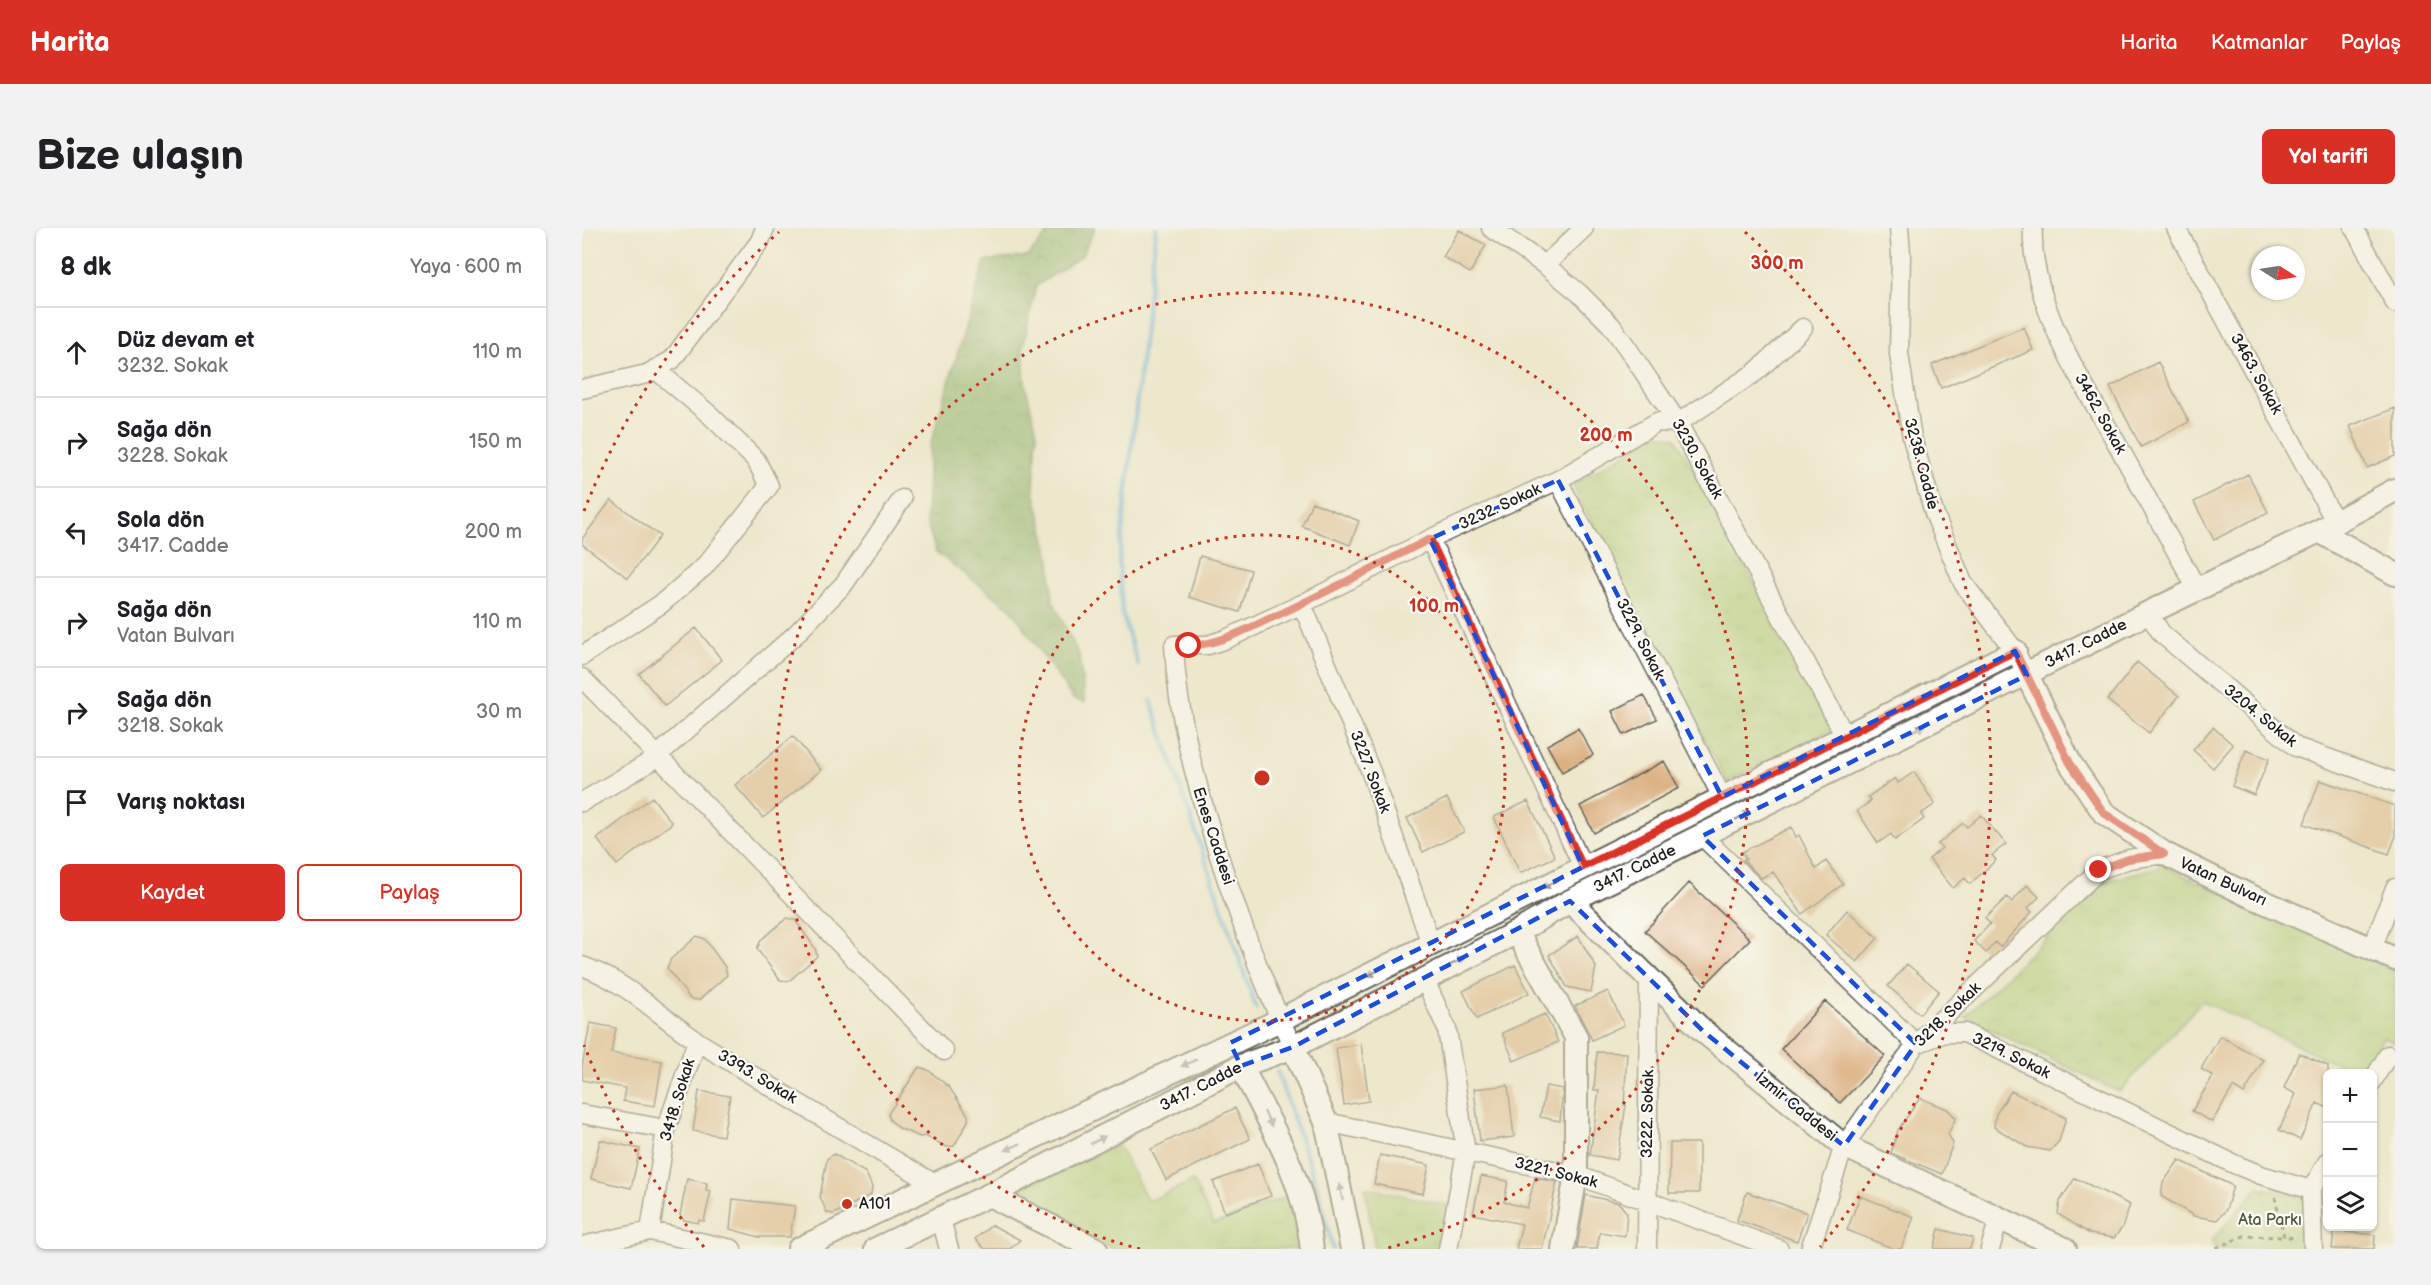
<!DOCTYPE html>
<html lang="tr">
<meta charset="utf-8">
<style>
body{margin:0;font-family:"Balsamiq Sans",sans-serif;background:#f2f2f2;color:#202124}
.controls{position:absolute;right:18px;bottom:18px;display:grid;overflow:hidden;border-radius:9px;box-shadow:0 2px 4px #0004}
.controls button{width:54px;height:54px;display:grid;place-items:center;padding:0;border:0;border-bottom:2px solid #e0e0e0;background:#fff;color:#202124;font:30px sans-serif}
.compass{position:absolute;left:1669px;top:18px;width:54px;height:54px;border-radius:50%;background:#fff;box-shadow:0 2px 4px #0004;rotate:102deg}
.stop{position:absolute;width:18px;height:18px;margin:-14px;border:4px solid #d93025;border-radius:50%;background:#fff}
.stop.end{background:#d93025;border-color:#fff;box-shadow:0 2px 6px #0008}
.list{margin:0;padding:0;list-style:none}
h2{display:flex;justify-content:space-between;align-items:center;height:78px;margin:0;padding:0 24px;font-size:26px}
h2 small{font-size:20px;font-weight:400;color:#757577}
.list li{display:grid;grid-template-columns:39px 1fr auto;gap:18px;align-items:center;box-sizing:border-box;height:90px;padding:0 24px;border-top:2px solid #e0e0e0}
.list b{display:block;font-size:22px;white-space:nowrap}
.list p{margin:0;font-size:20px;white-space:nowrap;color:#757577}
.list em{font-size:20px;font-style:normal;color:#757577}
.actions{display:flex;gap:12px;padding:18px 24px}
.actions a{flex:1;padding:14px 0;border:2px solid #d93025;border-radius:9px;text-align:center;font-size:21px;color:#d93025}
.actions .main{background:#d93025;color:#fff}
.icon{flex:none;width:33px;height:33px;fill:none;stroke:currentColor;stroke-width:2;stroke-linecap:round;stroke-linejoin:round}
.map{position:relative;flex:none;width:1813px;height:1021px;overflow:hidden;border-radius:9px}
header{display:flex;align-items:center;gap:36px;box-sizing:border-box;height:84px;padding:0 30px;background:#d93025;color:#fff}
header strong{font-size:28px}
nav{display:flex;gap:33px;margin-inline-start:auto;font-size:21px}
.intro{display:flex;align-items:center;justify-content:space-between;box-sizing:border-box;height:144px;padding:0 36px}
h1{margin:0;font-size:42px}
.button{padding:15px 27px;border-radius:9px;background:#d93025;color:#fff;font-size:21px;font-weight:700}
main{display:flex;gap:36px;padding:0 36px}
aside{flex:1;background:#fff;border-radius:9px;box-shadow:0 2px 4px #0004}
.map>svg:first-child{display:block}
</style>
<header>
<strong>Harita</strong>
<nav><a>Harita</a><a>Katmanlar</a><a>Paylaş</a></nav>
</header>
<div class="intro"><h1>Bize ulaşın</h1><a class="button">Yol tarifi</a></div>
<main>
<aside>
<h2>8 dk<small>Yaya · 600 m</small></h2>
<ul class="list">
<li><svg class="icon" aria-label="ahead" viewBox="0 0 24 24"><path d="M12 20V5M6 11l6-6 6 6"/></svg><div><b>Düz devam et</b><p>3232. Sokak</p></div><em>110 m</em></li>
<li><svg class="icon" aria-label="right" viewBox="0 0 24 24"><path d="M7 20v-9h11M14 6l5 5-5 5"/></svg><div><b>Sağa dön</b><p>3228. Sokak</p></div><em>150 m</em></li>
<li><svg class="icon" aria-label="left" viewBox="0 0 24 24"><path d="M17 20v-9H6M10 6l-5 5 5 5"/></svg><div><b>Sola dön</b><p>3417. Cadde</p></div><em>200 m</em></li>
<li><svg class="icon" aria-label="right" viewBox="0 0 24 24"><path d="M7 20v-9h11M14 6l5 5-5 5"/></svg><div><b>Sağa dön</b><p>Vatan Bulvarı</p></div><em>110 m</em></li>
<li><svg class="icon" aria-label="right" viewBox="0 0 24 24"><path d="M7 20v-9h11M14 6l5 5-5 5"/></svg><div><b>Sağa dön</b><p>3218. Sokak</p></div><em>30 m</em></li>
<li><svg class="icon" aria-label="arrive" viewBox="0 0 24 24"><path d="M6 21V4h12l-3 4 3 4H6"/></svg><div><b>Varış noktası</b></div></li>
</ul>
<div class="actions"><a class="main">Kaydet</a><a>Paylaş</a></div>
</aside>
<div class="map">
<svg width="1813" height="1021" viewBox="0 0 1813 1021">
<defs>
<pattern id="grass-tufts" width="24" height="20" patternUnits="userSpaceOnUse" patternTransform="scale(1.5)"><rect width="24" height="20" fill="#aacb74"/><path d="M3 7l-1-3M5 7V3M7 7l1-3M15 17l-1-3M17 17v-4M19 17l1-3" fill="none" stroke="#92ae64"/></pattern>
<pattern id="forest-crowns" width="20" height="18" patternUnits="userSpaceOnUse" patternTransform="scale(1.5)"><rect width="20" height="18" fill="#87af66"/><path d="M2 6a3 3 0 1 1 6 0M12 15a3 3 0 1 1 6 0" fill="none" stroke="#6e8e53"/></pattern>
<pattern id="park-dots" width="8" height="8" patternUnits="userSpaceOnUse" patternTransform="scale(1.5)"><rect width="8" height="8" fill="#aacb74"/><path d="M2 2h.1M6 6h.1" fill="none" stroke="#92ae64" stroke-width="1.8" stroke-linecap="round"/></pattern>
</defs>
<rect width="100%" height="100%" fill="#fdfcf7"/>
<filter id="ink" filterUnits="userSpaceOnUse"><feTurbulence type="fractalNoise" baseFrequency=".0167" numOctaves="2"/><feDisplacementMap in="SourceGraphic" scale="12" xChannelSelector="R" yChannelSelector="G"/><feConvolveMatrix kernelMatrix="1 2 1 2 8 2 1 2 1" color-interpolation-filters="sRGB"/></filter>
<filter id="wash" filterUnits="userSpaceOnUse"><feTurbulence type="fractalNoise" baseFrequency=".008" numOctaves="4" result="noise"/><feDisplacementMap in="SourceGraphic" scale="24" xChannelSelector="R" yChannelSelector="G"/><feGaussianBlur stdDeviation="1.35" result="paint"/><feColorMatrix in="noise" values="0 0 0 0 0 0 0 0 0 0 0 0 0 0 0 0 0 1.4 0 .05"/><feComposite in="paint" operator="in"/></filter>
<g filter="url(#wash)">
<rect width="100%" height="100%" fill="#ede8cc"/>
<path fill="url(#grass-tufts)" stroke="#637448" stroke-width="1.5" d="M1076,206L1094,210L1251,501L1145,554L990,257Z
M1581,638L1813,743V815L1801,809L1783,845H1775L1620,773L1537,864L1383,789L1522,653Z
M536,916L566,973L611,953L632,996L719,963L725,1021H531L424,965Z
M783,959L874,979L863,1021H793Z"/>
<path fill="url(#forest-crowns)" stroke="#526641" stroke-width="1.5" d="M470,0H513L500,28L454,58L441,119L443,156L455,204L452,262L468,329L471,373L497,427L503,475L491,471L430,382L354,324L344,293L347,221L403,33L446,28Z"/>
<path fill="url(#park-dots)" stroke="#637448" stroke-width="1.5" d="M1677,959L1724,970L1725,1021H1634L1629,1013Z"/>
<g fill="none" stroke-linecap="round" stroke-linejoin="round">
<path stroke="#65b0dd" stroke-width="4.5" d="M556,437L540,385L537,333L574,0
M569,473L674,780
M695,843L734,956L751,1021"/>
</g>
<g id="blocks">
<path fill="#dbb182" d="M877,2L904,17L888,45L861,29Z
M1442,99L1451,122L1359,160L1350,137Z
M1576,134L1607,194L1559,219L1528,159Z
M1813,180V228L1785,240L1768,198Z
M1666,246L1686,284L1632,312L1612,274Z
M29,272L78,308L46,350L0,316V311Z
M730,274L777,293L768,317L720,298Z
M618,328L669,342L658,384L607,369Z
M114,400L140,432L83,478L57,446Z
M1555,434L1597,468L1567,505L1525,472Z
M1062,467L1075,491L1042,507L1030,483Z
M1631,499L1651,517L1631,540L1611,522Z
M996,500L1011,527L980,544L965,517Z
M211,508L239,542L181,590L153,557Z
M1664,522L1687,531L1672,567L1650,558Z
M1082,533L1097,560L1012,605L998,578Z
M1332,544L1353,576L1339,586L1342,591L1313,612L1309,606L1296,615L1275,583L1289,573L1286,569L1313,550L1316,555Z
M1738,552L1813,578V610L1807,626L1722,596Z
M70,569L90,595L35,637L15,611Z
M865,570L882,604L841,624L825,590Z
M946,573L973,629L938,645L912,589Z
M1399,587L1424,616L1410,627L1414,632L1388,656L1383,650L1371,660L1347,631L1360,620L1356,616L1381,595L1385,599Z
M1209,599L1214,609L1217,607L1234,641L1244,633L1261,656L1220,686L1191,644L1179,650L1161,632L1164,631L1160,624Z
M1107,655L1168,711L1123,757L1063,703Z
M1445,657L1457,669L1446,680L1450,684L1418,719L1413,714L1404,725L1392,713L1408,696L1403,690L1425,669L1430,674Z
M1265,682L1296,710L1275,734L1244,707Z
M205,690L213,692L233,720L235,728L207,753L198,752L175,721L179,712Z
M115,708L123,711L143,739L145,747L117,772L108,771L85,740L89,731Z
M996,708L1014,739L1009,764L985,759L967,727Z
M1325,736L1357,763L1338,786L1306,758Z
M933,737L947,765L895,791L881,763Z
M1026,763L1042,797L1010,812L993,778Z
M1243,773L1303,828L1258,875L1199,821Z
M963,786L976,814L932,833L920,805Z
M8,795L34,800L29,825L80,833L73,878L41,873L43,860L0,852V839Z
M1638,808L1681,832L1662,866L1651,859L1630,894L1610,883L1631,848L1619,841Z
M779,816L787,873L762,877L754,820Z
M1015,824L1045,825L1042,877H1044L1035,932L1008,927L1017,862H1012Z
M1717,825L1746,838V880L1735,875L1718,912L1697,902L1714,866L1702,860Z
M337,839L346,842L367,859L386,887V893L372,918L365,919L343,908L338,909L317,900L308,892L306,886Z
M926,857L932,909L898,913L892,861Z
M964,858L981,861L978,893L958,889Z
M117,863L148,868L141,908L111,903Z
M1429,863L1484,890L1477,913L1468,923L1445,919L1412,899L1414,886Z
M1338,870L1365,881L1374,890L1366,906L1371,915L1360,946L1309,925L1316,902Z
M653,880L668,911L584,952L569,921Z
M18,912L58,921L49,960L9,951Z
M1088,915H1117V965H1087Z
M252,926L284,945L290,959L289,967L252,986L245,985L238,969L245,931Z
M798,927L847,937L841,966L792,956Z
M1597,932L1651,958L1644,982L1635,992L1612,988L1579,968L1581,955Z
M676,936L689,968L643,985L631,954Z
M899,948L926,953L922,974L945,980L953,950L975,954L960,1021H934L940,996L891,986Z
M1493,950L1548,977L1540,1000L1532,1010L1508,1006L1476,986L1478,973Z
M105,951L125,955L124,962L129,963L122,993L117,992L116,995L102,992L98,987Z
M1165,964L1225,985L1215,1013L1155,992Z
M1004,967L1037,975L1045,985L1043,1008L1018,1004L1015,1021H995Z
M1278,968L1332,989L1319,1021H1312L1265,1002Z
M151,971L213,978L208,1009H177L148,1001Z
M410,997L438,1012L428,1021H403L393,1011Z
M1357,1001L1391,1010L1388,1021H1352Z
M1752,1003L1793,1007L1792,1021H1750Z"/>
</g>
</g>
<g filter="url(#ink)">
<use href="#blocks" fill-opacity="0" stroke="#65635a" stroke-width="1.5"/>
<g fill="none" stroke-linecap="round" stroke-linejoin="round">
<defs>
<path id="minor" d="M909,0L963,37L997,65L1029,97L1046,121L1096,195L1263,508
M1317,0L1319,25L1317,126L1330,210L1352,285L1381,355L1433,423L1445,447
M1451,0C1447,73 1499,152 1534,214C1561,263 1588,312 1615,361
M1594,0L1753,293
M1772,0L1813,75
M963,37L1002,0
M0,161L65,146L90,132L178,13L183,0
M976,252L1140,569
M848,311L1001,639
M720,376L789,544L849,716
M1566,385L1580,406L1714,519L1813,554
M0,428L79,376L122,339L187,258L174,232L128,187L73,141
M0,450L362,823
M0,574L68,534L213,407L262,356L320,271
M1120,608L1334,816L1363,805H1383L1652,936L1679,947L1729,962
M1790,721L1813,660
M0,738C46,754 78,789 118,815C195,863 274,910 353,956
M842,750L865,801L884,924L866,1021
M711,819C680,755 657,690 635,622C614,555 595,488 592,417H626L644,411L720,376L848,311L976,252L1075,194L1096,195L1174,144L1221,100
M1790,854L1806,827
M0,886L84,901
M744,894L994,947L1197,1021
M359,991L367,1021
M68,1003L84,901L115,813
M0,1018L68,1003L150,1021
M1065,1021L1067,750
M1228,1021L1262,918L1334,816L1517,642L1547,631L1583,626
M1408,1021L1417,990
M1731,1021L1729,962L1746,933"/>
<path id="tertiary" d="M1737,303L1813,346
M1445,447L1488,535L1522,585L1583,626L1664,666L1813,731
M988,673L1121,803L1262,918L1483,1021
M935,704L994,809V947L981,1021
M711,819L744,894L770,1021
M659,838C690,899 723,953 730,1021
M407,967L514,1021
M217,1021L698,792L1433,423
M294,1021L407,967L659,838L711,819L935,704L988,673L1566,385L1737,303L1813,262"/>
</defs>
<use href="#minor" stroke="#65635a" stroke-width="21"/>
<use href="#tertiary" stroke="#65635a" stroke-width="26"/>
<path stroke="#65635a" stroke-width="3" stroke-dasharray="4.5 4.5" stroke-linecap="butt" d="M1693,969L1702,1009L1714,1010
M1634,1020L1662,1008L1702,1009"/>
<use href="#minor" stroke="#fff" stroke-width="18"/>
<use href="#tertiary" stroke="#fff" stroke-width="22"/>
</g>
<defs><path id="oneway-solid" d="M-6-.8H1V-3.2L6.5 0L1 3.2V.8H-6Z" transform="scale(1.5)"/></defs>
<g fill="#999">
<use href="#oneway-solid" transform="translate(1335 501) rotate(-26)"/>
<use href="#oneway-solid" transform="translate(1161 588) rotate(-26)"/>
<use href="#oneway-solid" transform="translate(968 656) rotate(153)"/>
<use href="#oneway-solid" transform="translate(875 734) rotate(-26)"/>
<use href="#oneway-solid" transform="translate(793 744) rotate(153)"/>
<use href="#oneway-solid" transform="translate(607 835) rotate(155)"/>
<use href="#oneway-solid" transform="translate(686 891) rotate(63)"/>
<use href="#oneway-solid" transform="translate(516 912) rotate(-27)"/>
<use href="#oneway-solid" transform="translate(431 919) rotate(155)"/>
<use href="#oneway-solid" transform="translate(759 964) rotate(-102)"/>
</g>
</g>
<g fill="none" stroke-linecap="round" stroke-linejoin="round" filter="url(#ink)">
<path stroke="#d93025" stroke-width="8" d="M607,418C640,416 668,399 698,386C749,362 798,336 848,311L1001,639L1433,423L1488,535L1522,585L1582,626L1546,631L1517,642"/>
</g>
<path d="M0 0H1813V1021H0ZM976,252L1140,569L1433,423L1445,447L1120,608L1334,816L1262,918L1121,803L988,673L711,819L659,838L648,815L1001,639L848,311Z" fill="#ede8cc" fill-opacity=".55" fill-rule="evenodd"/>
<path fill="none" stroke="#1d4ed8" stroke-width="4.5" stroke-dasharray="12 8" stroke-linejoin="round" d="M976,252L1140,569L1433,423L1445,447L1120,608L1334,816L1262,918L1121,803L988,673L711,819L659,838L648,815L1001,639L848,311Z"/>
<g fill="none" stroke="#c8321e" stroke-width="3" stroke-dasharray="3 6">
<circle cx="680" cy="550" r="243"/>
<path d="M558 1021A486 486 0 1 1 802 1021"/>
<path d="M122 1019A729 729 0 0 1 2 817M2 283A729 729 0 0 1 197 4M1163 4A729 729 0 0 1 1238 1019"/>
</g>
<circle fill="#c8321e" stroke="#fdfcf7" stroke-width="2" cx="265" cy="976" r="6"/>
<g text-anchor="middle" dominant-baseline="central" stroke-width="4.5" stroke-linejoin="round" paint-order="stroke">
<g font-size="16" fill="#1c1c1c" stroke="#fdfcf7">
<text transform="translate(1674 146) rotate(61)">3463. Sokak</text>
<text transform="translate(1518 186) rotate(61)">3462. Sokak</text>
<text transform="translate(1115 231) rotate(61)">3230. Sokak</text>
<text transform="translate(1339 236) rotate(75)">3238. Cadde</text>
<text transform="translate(918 279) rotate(-25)">3232. Sokak</text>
<text transform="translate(1058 411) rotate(63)">3229. Sokak</text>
<text transform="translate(1504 416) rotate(-27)">3417. Cadde</text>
<text transform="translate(1678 488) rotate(39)">3204. Sokak</text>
<text transform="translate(788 544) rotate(69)">3227. Sokak</text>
<text transform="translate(631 608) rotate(72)">Enes Caddesi</text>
<text transform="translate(1053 641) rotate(-26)">3417. Cadde</text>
<text transform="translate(1641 654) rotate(25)">Vatan Bulvarı</text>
<text transform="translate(1366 787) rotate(-44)">3218. Sokak</text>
<text transform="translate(1429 828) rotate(26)">3219. Sokak</text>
<text transform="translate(175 849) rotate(31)">3393. Sokak</text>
<text transform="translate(619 859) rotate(-27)">3417. Cadde</text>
<text transform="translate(96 872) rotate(-73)">3418. Sokak</text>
<text transform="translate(1214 879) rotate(39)">İzmir Caddesi</text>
<text transform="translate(1066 886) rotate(-89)">3222. Sokak</text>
<text transform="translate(974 945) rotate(14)">3221. Sokak</text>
</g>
<g font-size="16" fill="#1c1c1c" stroke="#fdfcf7" text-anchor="start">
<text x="277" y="976">A101</text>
</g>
<g font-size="16" fill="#4e593b" stroke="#fdfcf7">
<text x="1688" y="992">Ata Parkı</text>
</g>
</g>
<circle cx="680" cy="550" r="9" fill="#c8321e" stroke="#fdfcf7" stroke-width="3"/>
<g font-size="18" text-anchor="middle" font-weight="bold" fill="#c8321e" stroke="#fdfcf7" stroke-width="4.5" stroke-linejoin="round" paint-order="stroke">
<text x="1195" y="41">300 m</text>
<text x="1024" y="213">200 m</text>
<text x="852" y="384">100 m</text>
</g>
</svg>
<div class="controls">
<button>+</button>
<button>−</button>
<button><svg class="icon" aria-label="layers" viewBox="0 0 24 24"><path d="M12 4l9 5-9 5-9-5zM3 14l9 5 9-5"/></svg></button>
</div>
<svg class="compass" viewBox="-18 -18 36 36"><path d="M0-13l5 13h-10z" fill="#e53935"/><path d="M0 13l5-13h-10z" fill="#757577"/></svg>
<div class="stop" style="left:607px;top:418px"></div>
<div class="stop end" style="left:1517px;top:642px"></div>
</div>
</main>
